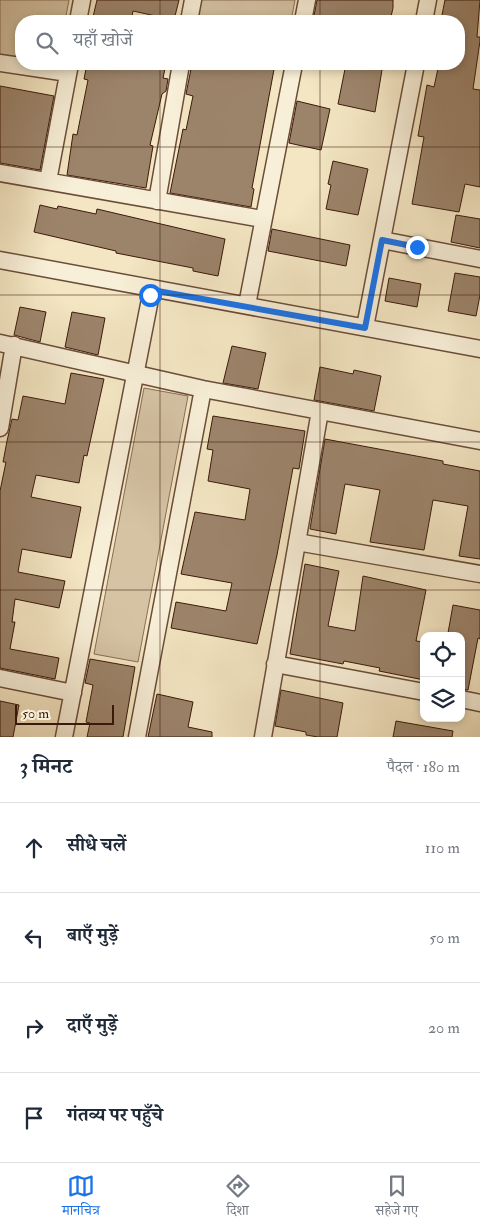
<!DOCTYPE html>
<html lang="hi">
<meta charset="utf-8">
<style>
body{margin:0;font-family:"IM FELL Double Pica","Noto Serif Devanagari",serif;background:#f2f2f3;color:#1f2937}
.controls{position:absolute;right:15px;bottom:15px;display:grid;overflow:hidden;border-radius:10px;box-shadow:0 2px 8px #0003}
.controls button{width:45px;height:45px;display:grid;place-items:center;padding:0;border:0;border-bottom:1px solid #e0e1e3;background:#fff;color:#1f2937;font:25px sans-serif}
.scale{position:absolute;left:15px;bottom:12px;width:99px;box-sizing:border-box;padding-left:5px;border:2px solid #3c1a0b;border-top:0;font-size:14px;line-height:18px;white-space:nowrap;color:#3c1a0b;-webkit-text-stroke:4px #f8efd8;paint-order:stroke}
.stop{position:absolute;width:15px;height:15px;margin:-11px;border:4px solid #1a73e8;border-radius:50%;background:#fff}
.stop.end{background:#1a73e8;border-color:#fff;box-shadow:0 1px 5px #0008}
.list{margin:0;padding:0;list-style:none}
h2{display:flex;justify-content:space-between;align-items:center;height:65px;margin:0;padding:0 20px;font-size:21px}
h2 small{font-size:16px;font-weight:400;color:#747a83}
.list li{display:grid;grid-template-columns:32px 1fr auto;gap:15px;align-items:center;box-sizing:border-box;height:90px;padding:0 20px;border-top:1px solid #e0e1e3}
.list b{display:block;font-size:19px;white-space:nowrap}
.list em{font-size:16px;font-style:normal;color:#747a83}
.icon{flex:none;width:28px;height:28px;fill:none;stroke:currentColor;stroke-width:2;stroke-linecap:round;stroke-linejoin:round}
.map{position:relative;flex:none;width:480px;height:737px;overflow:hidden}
.search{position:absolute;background:#fff;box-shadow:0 2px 8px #0003;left:15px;right:15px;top:15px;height:55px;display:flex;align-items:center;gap:12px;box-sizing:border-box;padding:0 18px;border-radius:20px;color:#747a83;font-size:19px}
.sheet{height:425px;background:#fff}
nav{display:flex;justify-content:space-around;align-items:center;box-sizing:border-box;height:70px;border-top:1px solid #e0e1e3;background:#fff;font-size:14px;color:#747a83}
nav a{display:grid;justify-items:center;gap:2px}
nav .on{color:#1a73e8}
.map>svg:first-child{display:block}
</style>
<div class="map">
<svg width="480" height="737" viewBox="0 0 480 737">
<rect width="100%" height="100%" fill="#f4e6c3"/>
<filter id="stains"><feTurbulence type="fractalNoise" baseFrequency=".004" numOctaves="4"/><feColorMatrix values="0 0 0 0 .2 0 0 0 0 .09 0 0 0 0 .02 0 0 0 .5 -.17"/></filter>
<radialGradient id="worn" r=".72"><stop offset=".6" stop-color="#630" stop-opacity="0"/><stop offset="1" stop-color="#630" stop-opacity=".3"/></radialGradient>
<path fill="#d5c3a4" stroke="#886e58" d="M0,0H69L65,21H21V62L0,58Z
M200,0H295L291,21H196Z
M144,388L188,396L138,662L94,654Z"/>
<path fill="#9c846b" stroke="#3c1a0b" d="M97,0H179L174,20L133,11L131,21H92Z
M317,0H393V8L390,21H313Z
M445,0H480L477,37H480V41L473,89L480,90V187L465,184L459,212L412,204L424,137L418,136L427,85L434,87L439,64H459V21L441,20Z
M87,64L130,66V64H166L163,78L168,79L166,91L162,94L150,145L153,146L146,188L67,175L73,134L77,135L88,80L84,79Z
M192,64H275L252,188L254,189L251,207L170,193L183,129L186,130L193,96L186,94Z
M346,64H383L375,112L338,104Z
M0,86L54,96L40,170L0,163Z
M297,101L330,109L321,150L289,143Z
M333,161L368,169L358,215L326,209L331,185L328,184Z
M40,205L57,209L58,206L96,214L97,209L225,239L218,276L193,271V268L116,253V251L34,232Z
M456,215L480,219V248L451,242Z
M272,229L350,245L346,266L268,251Z
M455,273L480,277V295L476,316L448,311Z
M389,278L421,284L417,307L385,301Z
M20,307L46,312L40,342L14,335Z
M72,312L105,318L98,355L65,347Z
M232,346L266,353L258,389L223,383Z
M320,367L353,374L354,370L381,376L374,411L314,400Z
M71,373L104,379L87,456L84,455L79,483L36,475L31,497L81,507L71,558L22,549L18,572L65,581L59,608L15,599L12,622H15L10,649L59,658L55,679L0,668V491L6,462H3L7,441L12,419L18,420L23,396L65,404Z
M213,416L305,431L299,469L293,468L277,555L257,644L171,628L176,602L226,611L232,583L181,574L195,512L245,520L250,489L208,481L213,450L207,449Z
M325,439L443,461V464L480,471V559L459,556L468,506L433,500L424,550L370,542L380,490L345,484L336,534L310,529Z
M305,564L339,571L328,626L355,631L363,576L426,590L416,641L424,642V680L379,671L380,668L344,661L343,664L290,654Z
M453,605L480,610V639L478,638L468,690L461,689V635L448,633Z
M90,659L135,667L123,737H87L90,723L86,722L93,685L85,683Z
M281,690L343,703L337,737H318L306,735V732L275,726Z
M157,694L193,702L188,727L212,732V737H148Z
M0,701L19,705L13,737H0Z
M396,721L453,731L452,737H393Z"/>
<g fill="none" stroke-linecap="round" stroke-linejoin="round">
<defs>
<path id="minor" d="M78,21L82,0
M189,21L193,0
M303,21L307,0
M424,21L428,0
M0,63L68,73
M0,173L262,219
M48,181L70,64
M157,201L181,64
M382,240L480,259
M0,260L480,349
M247,305L294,64
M365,327L416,64
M0,343L203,389L480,441
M0,428L14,345
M297,542L480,574
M275,664L424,692
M0,678L73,693
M461,699L480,703
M64,737L152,289
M137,737L203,389
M263,737L320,411"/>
</defs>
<use href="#minor" stroke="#6a4d39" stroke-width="19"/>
<use href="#minor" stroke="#f8efd8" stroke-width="16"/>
</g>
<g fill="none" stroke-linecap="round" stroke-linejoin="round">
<path stroke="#1a73e8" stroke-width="6" d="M150,295L152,290L365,328L382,240L417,247"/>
</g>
<path fill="none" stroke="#3c1a0b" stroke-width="1" stroke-opacity="0.55" d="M160,0V21M320,0V21M160,64V737M320,64V737M0,147H480M0,295H480M0,442H480M0,590H480"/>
<rect width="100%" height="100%" filter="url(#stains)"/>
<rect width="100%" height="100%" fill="url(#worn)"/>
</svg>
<div class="controls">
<button><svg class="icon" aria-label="locate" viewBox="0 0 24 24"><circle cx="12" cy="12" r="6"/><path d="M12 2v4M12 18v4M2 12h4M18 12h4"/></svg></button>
<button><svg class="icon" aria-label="layers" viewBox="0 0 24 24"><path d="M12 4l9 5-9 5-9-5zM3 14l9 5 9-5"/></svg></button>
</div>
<div class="scale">50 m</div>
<div class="stop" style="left:150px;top:295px"></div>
<div class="stop end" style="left:417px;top:247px"></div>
<div class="search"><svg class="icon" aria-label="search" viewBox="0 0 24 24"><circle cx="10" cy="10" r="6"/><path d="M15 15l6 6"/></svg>यहाँ खोजें</div>
</div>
<section class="sheet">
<h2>3 मिनट<small>पैदल · 180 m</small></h2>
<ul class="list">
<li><svg class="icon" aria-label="ahead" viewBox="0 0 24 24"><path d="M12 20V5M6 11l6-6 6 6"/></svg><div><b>सीधे चलें</b></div><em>110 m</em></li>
<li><svg class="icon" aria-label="left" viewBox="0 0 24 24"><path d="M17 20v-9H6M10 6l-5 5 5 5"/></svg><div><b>बाएँ मुड़ें</b></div><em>50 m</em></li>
<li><svg class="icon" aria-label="right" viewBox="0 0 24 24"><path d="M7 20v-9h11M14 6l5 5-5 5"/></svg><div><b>दाएँ मुड़ें</b></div><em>20 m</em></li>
<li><svg class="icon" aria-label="arrive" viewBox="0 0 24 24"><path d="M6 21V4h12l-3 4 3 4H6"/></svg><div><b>गंतव्य पर पहुँचे</b></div></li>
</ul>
</section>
<nav>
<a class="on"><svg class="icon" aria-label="map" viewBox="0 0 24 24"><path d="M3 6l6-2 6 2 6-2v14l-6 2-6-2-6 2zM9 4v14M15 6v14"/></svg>मानचित्र</a>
<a><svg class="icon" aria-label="directions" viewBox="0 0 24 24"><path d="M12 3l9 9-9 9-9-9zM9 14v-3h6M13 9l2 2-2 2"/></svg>दिशा</a>
<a><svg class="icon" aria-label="saved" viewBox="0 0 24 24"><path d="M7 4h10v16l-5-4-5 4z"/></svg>सहेजे गए</a>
</nav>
